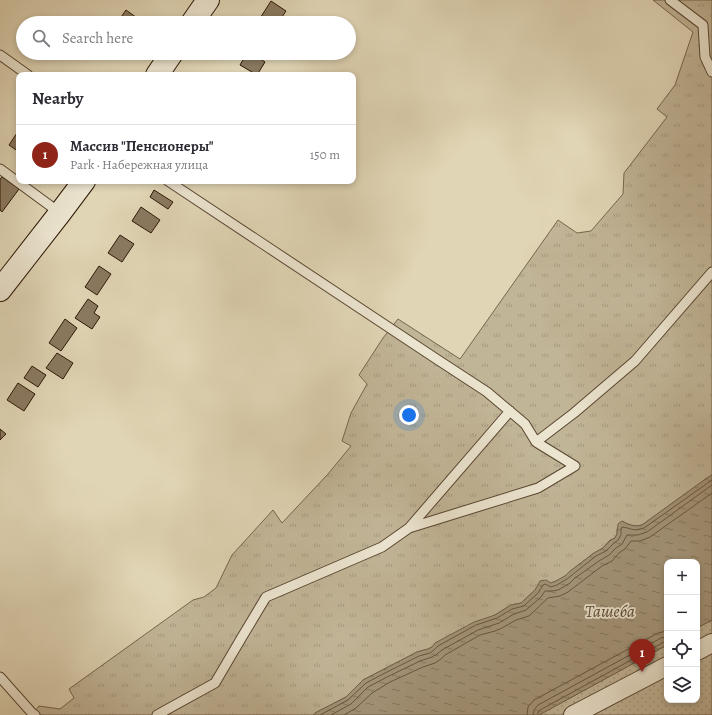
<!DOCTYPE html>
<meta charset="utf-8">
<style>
body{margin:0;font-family:Alegreya,serif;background:#f7f7f7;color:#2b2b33}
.controls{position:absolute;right:12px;bottom:12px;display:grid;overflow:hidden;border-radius:8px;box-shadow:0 2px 6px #0003}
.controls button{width:36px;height:36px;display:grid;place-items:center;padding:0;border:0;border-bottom:1px solid #e1e1e2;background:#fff;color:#2b2b33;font:20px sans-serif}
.you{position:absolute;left:409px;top:415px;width:14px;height:14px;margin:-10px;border:3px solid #fff;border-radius:50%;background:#1a73e8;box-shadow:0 0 0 6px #1a73e833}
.badge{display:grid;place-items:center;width:26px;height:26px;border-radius:50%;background:#8f2418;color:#fff;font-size:13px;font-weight:700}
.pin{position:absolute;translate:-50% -33px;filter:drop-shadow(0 1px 2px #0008)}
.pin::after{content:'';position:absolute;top:21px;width:14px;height:12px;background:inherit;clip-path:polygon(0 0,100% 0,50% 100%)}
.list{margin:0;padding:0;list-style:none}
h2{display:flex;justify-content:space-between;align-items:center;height:52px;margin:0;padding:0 16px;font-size:17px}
h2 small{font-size:13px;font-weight:400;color:#7c7c81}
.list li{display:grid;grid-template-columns:26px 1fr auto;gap:12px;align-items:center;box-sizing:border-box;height:60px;padding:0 16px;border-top:1px solid #e1e1e2}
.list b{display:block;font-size:15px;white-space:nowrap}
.list p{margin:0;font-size:13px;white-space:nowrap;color:#7c7c81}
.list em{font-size:13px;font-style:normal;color:#7c7c81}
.icon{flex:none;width:22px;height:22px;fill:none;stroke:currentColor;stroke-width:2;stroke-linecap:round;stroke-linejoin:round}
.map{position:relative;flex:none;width:712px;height:715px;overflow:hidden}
.search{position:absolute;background:#fff;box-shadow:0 2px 6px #0003;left:16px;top:16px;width:340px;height:44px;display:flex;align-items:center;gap:10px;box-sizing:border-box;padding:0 14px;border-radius:22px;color:#7c7c81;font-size:15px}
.panel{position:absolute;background:#fff;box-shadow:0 2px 6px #0003;left:16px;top:72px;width:340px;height:112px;border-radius:8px}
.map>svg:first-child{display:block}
</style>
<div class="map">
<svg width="712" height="715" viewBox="0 0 712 715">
<defs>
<pattern id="grass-tufts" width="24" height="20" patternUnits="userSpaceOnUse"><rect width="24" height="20" fill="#c1b597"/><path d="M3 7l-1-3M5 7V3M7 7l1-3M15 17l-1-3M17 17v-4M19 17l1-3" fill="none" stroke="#a69b81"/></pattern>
<pattern id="park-dots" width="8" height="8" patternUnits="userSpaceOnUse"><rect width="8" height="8" fill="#c1b597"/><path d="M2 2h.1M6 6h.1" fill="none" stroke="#a69b81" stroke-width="1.8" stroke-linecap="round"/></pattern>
<pattern id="water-ripples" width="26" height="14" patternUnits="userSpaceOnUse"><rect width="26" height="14" fill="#a39479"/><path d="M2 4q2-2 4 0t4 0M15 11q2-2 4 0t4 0" fill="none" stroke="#857861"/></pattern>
</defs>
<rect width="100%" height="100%" fill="#e0d5b5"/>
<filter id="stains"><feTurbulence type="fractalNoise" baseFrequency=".005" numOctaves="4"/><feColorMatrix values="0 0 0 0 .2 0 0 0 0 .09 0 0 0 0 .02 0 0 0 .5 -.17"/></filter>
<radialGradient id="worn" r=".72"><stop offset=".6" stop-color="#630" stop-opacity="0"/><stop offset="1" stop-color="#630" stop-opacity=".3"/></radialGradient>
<path fill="url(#grass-tufts)" stroke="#76664e" d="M653,0H712V475L707,478L642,525C634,527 629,525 622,521L617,529V534L615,538L610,540L603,548L594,553L569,572L565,576L556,581L551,583L541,581L535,590L521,603L511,605L495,615L436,643L432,647L428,649L417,652L363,680L346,697L315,713L313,715H32L39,706L60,709L74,698L69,689L193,600L204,597L216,588L232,555L273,510L282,523L328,474L351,446L342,441L351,413L367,384L359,375L383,338L398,319L460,359L558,220L577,233L591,231L623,194L624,173L667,117L657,109L675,85L693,32Z"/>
<path fill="url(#park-dots)" stroke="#76664e" d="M712,620V715H539L667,645V700H697V628Z"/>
<path fill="url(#water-ripples)" stroke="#73624b" d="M712,475V620L697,628V562H667V645L539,715H313L315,713L346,697L363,680L417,652L428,649L432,647L435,643L474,622L495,615L511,605L521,603L535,590L540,581L546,580L551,583L556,581L565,576L569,572L594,553L603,548L611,540L615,538L617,534L618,524L622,521C629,525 634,527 642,525L707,478Z"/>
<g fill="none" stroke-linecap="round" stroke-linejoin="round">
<path stroke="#68563f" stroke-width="1" d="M320,715L348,700L366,683L385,673L419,656L430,653L434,650L438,646L476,625L497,618L512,609L524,606L538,593L543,585L545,584L551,587L557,585L567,579L572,575L596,556L606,551L613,544L618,540L621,535V529L622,527C632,528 632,532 644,528L712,480
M331,715L351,704L368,687L387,677L420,661L432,657L437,654L442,650L478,630L499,623L514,614L526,610L541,597L545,591H552L558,590L570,583L575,578L599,561L609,555L616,548L622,544L627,535H638L647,532L712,485
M344,715L356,708L372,693L390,682L423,667L435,663L441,659L445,655L480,635L495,631L502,628L516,620L529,616L548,598L560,596L568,592L602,566L612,561L620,552L625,549L631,541H640L650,537L712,493
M527,715L528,707L534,700L658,633L667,631
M533,715L534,710L538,705L661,638L667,637
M538,715V712L540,710L664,642H667"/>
</g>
<path fill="#8a7a61" stroke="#2c1705" d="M271,1L286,11L278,23H257Z
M126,10L144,23H117Z
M247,53H252L265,62L257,75L240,65Z
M19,130V152L9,145Z
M2,177L19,189L2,212L0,210V179Z
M154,190L173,202L168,209L150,197Z
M141,207L160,220L151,233L132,221Z
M120,235L134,244L122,262L108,253Z
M99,266L111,274L97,295L85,287Z
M88,299L98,306L94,313L100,317L92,329L75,318Z
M65,319L77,328L61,351L49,343Z
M57,353L73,363L63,379L46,368Z
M32,366L46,375L38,387L24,378Z
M18,383L35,394L24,411L7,400Z
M0,429L6,434L0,440Z"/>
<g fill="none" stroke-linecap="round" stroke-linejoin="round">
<defs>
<path id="lane" d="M670,0L703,25L705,57L712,72
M0,55L28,75
M0,169L60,213
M168,181L435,358L487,392L525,424L536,442L574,413L635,361L712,272
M409,528L510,411
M0,677L32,713L35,715
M157,715L215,683L242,637L266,597L382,547L409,528L538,488L575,466L536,442"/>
<path id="street" d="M697,651L712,643
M573,715L667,666"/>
<path id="secondary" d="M192,23L208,0
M157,75L172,53
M0,290L60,213L84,181"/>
</defs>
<use href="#lane" stroke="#594631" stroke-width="11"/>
<use href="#street" stroke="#594631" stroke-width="20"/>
<use href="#secondary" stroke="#2c1705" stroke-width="24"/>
<use href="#lane" stroke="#ebe4cf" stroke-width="9"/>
<use href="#street" stroke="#ebe4cf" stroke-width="18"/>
<use href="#secondary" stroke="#ebe4cf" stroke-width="22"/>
</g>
<g text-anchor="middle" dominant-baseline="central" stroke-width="3.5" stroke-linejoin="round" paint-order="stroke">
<g font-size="17" font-style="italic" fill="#5c4933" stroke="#ebe4cf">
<text x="610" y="611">Ташеба</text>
</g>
</g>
<rect width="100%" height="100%" filter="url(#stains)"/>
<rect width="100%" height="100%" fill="url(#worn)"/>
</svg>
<div class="controls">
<button>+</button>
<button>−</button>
<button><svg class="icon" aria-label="locate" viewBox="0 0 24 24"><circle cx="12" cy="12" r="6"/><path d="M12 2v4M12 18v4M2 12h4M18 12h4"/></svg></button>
<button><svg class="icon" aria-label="layers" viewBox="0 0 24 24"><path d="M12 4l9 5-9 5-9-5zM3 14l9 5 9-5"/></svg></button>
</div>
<div class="you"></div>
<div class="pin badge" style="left:642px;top:672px">1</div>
<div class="search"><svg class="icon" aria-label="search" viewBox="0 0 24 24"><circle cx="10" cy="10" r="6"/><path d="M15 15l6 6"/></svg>Search here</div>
<section class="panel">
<h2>Nearby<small></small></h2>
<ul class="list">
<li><span class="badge">1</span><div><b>Массив &quot;Пенсионеры&quot;</b><p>Park · Набережная улица</p></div><em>150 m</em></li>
</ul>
</section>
</div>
